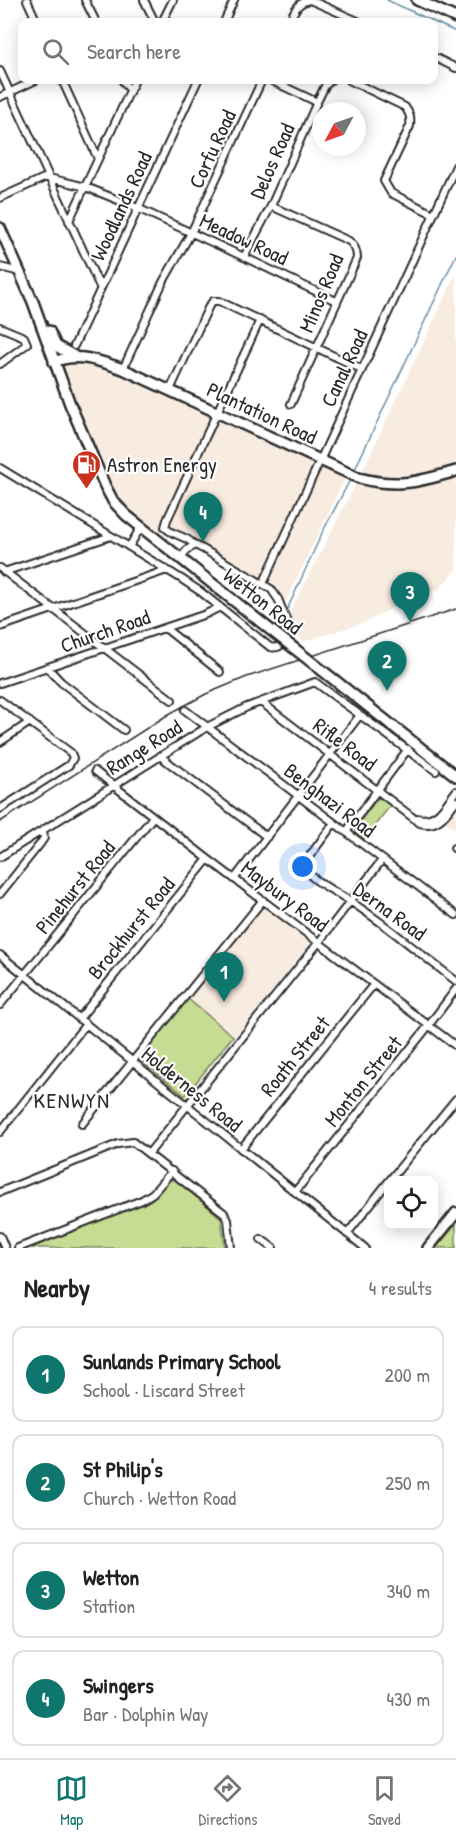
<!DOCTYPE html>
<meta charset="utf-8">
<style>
body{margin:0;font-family:"Patrick Hand",sans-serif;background:#f2f2f2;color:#222}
.controls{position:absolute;right:18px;bottom:18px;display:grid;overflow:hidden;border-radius:12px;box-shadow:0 3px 15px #0003}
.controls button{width:54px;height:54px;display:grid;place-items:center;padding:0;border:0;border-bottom:2px solid #e0e0e0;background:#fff;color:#222;font:30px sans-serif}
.compass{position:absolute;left:312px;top:102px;width:54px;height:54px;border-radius:50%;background:#fff;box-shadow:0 3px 15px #0003;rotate:229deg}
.you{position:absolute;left:303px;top:867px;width:21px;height:21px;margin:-15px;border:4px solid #fff;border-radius:50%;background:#1a73e8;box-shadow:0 0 0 9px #1a73e833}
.badge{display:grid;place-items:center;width:39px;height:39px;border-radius:50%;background:#0f766e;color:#fff;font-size:20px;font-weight:700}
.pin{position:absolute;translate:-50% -50px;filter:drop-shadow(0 2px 3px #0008)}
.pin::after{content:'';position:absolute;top:32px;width:21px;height:18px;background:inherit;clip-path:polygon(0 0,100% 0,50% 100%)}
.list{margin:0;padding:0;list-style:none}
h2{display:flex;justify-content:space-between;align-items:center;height:78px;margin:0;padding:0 24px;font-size:26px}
h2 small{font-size:20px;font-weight:400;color:#767676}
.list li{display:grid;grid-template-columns:39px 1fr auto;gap:18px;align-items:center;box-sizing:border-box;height:96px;margin:0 12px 12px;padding:0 12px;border:2px solid #e0e0e0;border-radius:12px}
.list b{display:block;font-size:22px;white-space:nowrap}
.list p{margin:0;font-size:20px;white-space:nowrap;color:#767676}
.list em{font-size:20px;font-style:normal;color:#767676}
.icon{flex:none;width:33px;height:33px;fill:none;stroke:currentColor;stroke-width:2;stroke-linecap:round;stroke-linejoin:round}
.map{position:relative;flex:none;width:456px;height:1248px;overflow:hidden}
.search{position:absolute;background:#fff;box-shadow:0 3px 15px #0003;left:18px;right:18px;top:18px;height:66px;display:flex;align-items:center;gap:15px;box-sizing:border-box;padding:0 21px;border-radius:12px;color:#767676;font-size:22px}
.sheet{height:510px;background:#fff}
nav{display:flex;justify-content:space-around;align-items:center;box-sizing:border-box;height:84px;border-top:2px solid #e0e0e0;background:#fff;font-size:16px;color:#767676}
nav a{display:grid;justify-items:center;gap:3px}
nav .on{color:#0f766e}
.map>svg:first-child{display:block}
</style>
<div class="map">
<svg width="456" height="1248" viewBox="0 0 456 1248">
<rect width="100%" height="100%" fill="#fff"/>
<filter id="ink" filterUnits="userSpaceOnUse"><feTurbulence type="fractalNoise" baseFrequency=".0167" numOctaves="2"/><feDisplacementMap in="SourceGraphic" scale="12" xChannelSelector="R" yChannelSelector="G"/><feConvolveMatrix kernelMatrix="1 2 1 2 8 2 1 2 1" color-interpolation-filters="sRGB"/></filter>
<g filter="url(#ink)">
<path fill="#f8ebe0" d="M456,274V570L438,590L405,601L366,622L302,642L289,614L359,478Z
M54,362H103L347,474L282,609L275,594L198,546L170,534L141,527L120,509Z
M456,801V829L441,819Z
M265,908L308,941L309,945L187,1097L182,1098L139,1063L138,1058L260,909Z"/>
<path fill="#c5dc92" stroke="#78845e" stroke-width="1.5" d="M381,798L391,805L364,839L356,832L355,828L377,799Z
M188,999L233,1036L185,1096L140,1059Z
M170,1180H176L221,1218L225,1248H31L151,1200Z
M456,1224V1248H436Z"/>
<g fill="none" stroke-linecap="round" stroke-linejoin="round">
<path stroke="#688ca1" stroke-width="1.5" d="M387,0L456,32
M354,471L456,255
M287,610L322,533L351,478"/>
<defs>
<path id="street" d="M27,0L37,22
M85,0L96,22
M144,0L155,22
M162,22L173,0
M224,22L234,0
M289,22C294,12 297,2 310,0L360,22
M434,57L456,68
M0,71L100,287
M62,80L98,159
M122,80L130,90
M270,80L317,102
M349,80L405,107C410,114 411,118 410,126L384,181L391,193L433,214
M0,97L36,80
M0,198L44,178H49L86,187L133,206L244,257L336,301
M271,206L349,241C355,246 357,251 357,258L291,404
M69,221L135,80
M244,257L271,206L317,102L325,86L331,80
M0,267L20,272
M0,327L24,337L27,344L0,364
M74,346L198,80
M123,369L163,282L191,233L262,80
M170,390L209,306L213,301H219L361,369
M0,468L180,578L201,592L270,647C281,650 289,639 290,629L278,599L271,589L203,549C197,546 196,546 191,542C183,535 171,535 165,527L167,520L260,320
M129,547L141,527
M180,558L188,549L194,546
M0,568L172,700
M4,572L111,536
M263,584L456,166
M0,627L167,570
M165,628L220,672
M47,667L61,682L124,730
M0,683L206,614L220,607
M0,700L71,753L73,758L69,765L0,809
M261,702L420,823C438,828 446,814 456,801
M185,710L456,915
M0,742L30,722
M160,756L267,837
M95,771L208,859L456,1046
M417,818C437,823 445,805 456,791
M334,823L306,861L304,865C306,876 325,886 335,892C378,917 416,951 456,981
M346,832L408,749
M454,848L456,849
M0,857L207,727L247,707L315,682L436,771
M235,878L360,715
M0,894L40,844L44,838L43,830
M0,955L365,1248
M0,1005L153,817
M79,1019L208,859
M82,1124L263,900
M0,1132L86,1024
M241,1149L374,984
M149,1153L319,942L382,860
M390,1180L456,1099
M0,1192L118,1144L133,1142L224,1213L228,1220L231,1248
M295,1192L426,1029L456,989
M347,1234L388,1182
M0,1236L5,1248
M261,1239L273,1248
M18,1248L142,1200L153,1193L172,1171"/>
<path id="secondary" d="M417,0L456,18
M0,228L33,302L70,404L105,486L113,501L126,515L272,631
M49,331L56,346L74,356
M54,362C78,352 100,361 123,369L359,478C397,488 419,482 456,471
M337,682L456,776
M428,1248L456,1213"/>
</defs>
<use href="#street" stroke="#2b2b2b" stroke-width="10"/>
<use href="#secondary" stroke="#2b2b2b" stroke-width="14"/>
<use href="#street" stroke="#fff" stroke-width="6"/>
<use href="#secondary" stroke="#fff" stroke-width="9"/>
<path stroke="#2b2b2b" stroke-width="1.5" d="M0,822L169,714L206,694L247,677L456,609"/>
<defs>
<path id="secondary-bridge" d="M272,631L337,682"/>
</defs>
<use href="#secondary-bridge" stroke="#2b2b2b" stroke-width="14" stroke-linecap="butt"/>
<use href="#secondary-bridge" stroke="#fff" stroke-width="9"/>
</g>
</g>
<defs>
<symbol id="fuel-pin" viewBox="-11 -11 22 30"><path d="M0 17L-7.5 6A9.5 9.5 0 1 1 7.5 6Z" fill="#c8321e" stroke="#fff"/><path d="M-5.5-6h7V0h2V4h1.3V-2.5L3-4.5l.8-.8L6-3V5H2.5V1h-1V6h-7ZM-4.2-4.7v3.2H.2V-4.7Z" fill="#fff"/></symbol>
</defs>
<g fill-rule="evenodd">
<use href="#fuel-pin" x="70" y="448" width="33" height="45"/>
</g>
<g text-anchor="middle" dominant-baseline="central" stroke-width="4.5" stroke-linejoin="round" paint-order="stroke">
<g font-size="21" fill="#2b2b2b" stroke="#fff">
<text transform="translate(212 149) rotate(-65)">Corfu Road</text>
<text transform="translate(272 161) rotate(-66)">Delos Road</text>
<text transform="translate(121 206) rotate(-65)">Woodlands Road</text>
<text transform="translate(244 239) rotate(25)">Meadow Road</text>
<text transform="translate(321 293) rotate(-67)">Minos Road</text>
<text transform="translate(344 368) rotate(-65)">Canal Road</text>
<text transform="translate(262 413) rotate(25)">Plantation Road</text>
<text transform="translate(263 601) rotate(38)">Wetton Road</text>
<text transform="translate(105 631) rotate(-19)">Church Road</text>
<text transform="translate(345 744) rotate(37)">Rifle Road</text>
<text transform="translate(144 747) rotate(-32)">Range Road</text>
<text transform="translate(330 800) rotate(37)">Benghazi Road</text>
<text transform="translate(75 887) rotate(-51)">Pinehurst Road</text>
<text transform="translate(285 896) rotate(37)">Maybury Road</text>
<text transform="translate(390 911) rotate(36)">Derna Road</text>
<text transform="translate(131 928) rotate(-51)">Brockhurst Road</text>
<text transform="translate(295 1056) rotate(-51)">Roath Street</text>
<text transform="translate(363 1081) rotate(-51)">Monton Street</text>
<text transform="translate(192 1089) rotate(39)">Holderness Road</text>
</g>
<g font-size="21" fill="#2b2b2b" stroke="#fff" text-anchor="start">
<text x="107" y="464">Astron Energy</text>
</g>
<g font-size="22" letter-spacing="1.5" fill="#2b2b2b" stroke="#fff">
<text x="72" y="1100">KENWYN</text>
</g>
</g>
</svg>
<div class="controls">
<button><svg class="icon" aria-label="locate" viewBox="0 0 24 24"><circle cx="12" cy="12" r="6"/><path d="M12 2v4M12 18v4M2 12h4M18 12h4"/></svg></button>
</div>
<svg class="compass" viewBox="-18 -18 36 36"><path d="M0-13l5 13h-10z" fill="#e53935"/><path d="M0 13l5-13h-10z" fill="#767676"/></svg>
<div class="you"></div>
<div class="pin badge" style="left:224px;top:1002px">1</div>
<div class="pin badge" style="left:387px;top:691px">2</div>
<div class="pin badge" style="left:410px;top:622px">3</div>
<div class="pin badge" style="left:203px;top:542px">4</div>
<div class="search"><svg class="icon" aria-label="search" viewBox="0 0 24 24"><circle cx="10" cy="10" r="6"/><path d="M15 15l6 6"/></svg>Search here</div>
</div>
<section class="sheet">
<h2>Nearby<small>4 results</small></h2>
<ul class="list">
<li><span class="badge">1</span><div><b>Sunlands Primary School</b><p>School · Liscard Street</p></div><em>200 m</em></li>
<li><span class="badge">2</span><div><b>St Philip's</b><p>Church · Wetton Road</p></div><em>250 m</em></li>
<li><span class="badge">3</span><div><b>Wetton</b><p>Station</p></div><em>340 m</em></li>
<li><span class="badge">4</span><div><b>Swingers</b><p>Bar · Dolphin Way</p></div><em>430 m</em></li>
</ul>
</section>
<nav>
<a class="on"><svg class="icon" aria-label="map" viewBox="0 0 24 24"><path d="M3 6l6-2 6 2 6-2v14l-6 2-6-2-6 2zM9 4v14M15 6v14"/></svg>Map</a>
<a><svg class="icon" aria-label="directions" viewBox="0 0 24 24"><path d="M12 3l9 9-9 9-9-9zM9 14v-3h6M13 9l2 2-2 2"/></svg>Directions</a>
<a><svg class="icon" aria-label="saved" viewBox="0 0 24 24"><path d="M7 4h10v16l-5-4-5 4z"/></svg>Saved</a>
</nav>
